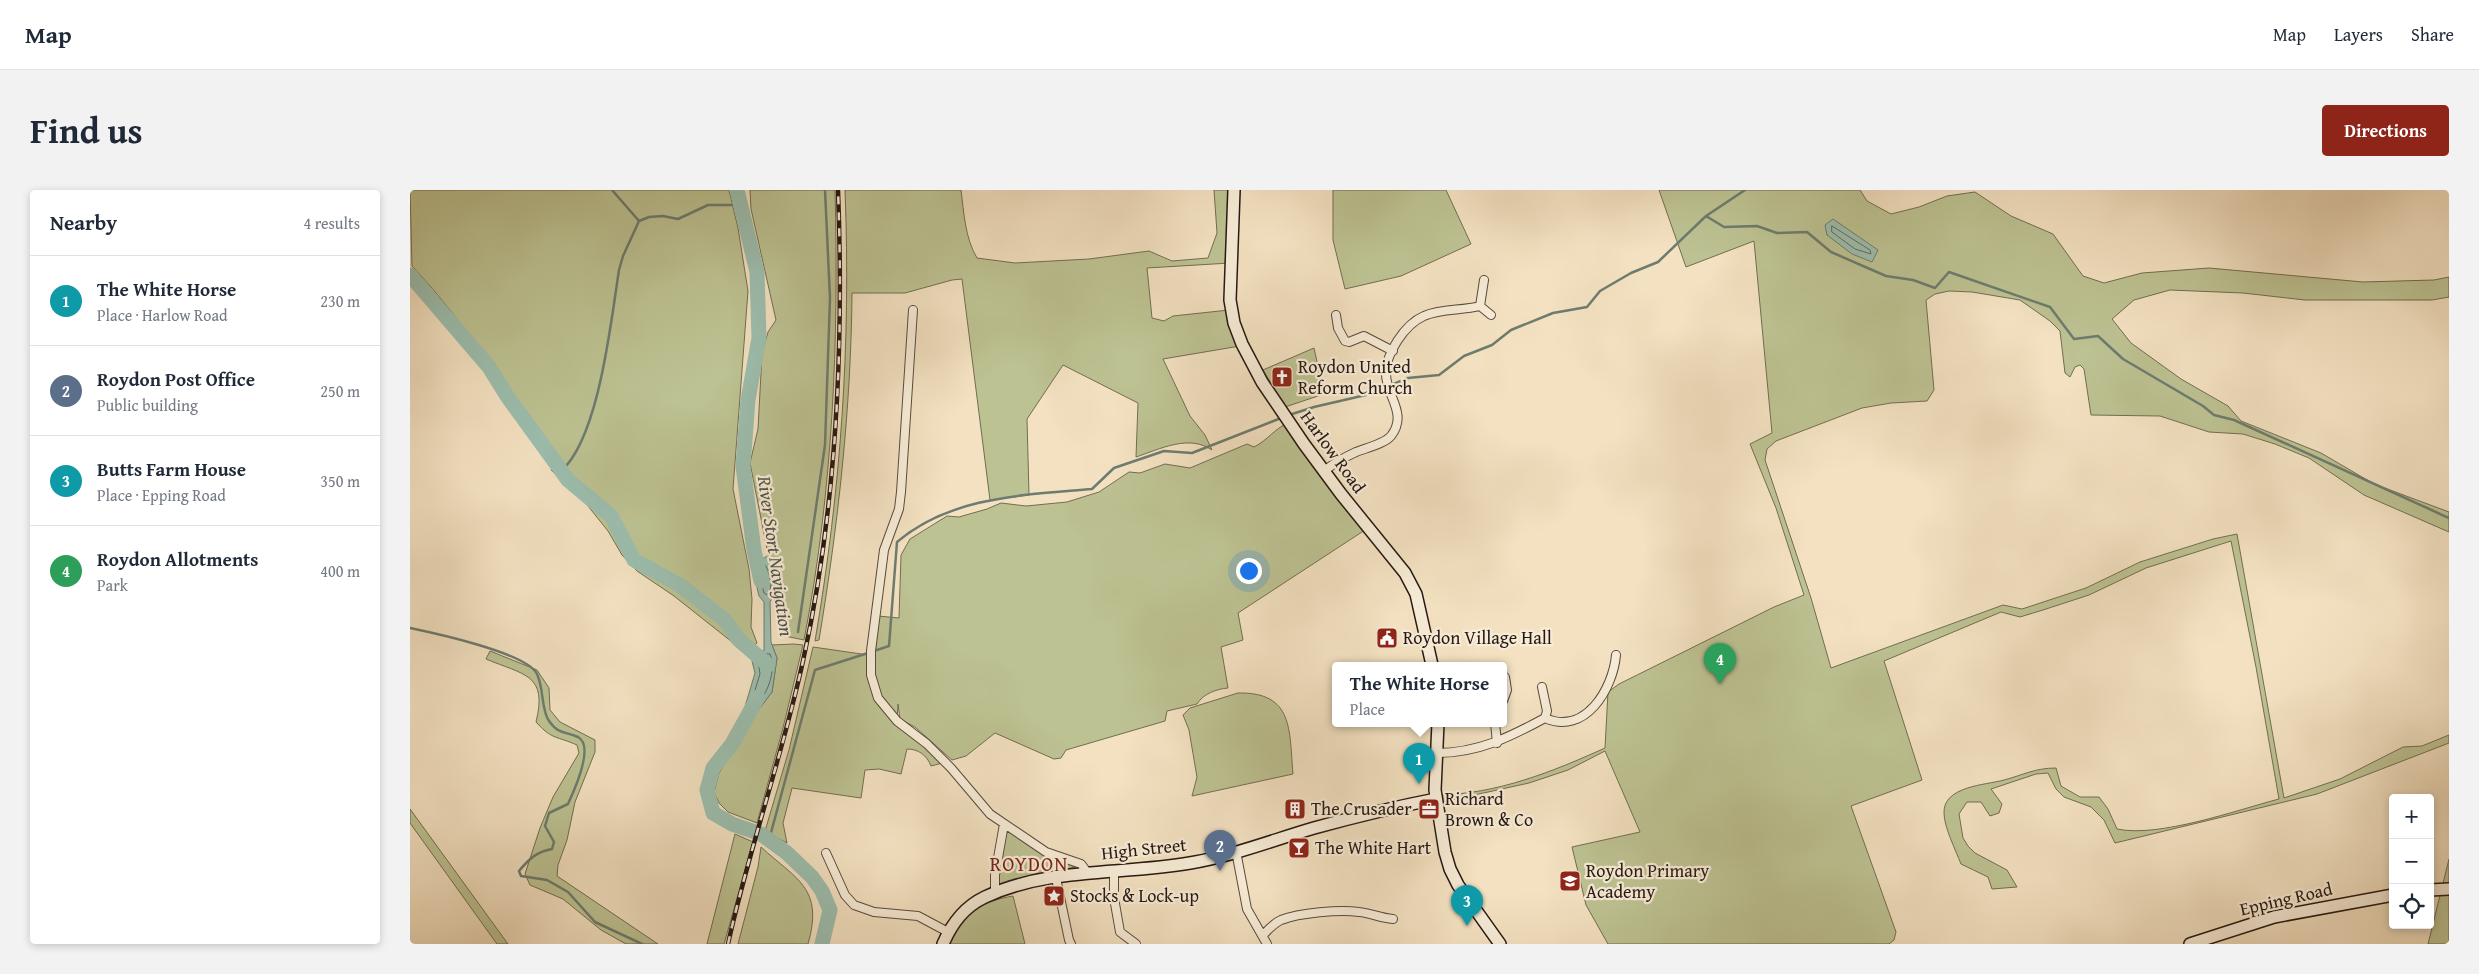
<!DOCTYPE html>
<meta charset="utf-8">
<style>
body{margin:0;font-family:"Gentium Book Plus",serif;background:#f2f2f3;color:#1f2937}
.controls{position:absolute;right:15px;bottom:15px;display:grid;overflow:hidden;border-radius:5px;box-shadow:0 2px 8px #0003}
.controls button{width:45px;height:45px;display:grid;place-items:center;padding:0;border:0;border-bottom:1px solid #e0e1e3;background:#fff;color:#1f2937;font:25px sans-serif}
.you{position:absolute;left:838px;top:380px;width:18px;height:18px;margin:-12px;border:4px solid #fff;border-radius:50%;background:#1a73e8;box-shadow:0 0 0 8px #1a73e833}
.badge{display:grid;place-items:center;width:32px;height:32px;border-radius:50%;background:#8f2418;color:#fff;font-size:16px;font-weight:700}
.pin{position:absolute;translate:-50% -41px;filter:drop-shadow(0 1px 2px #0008)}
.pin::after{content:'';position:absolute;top:26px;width:18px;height:15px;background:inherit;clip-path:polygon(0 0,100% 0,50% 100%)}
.popup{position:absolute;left:922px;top:472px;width:175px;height:65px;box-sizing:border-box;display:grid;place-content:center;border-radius:5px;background:#fff;filter:drop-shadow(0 1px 4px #0005);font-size:16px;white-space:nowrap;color:#747a83}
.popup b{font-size:19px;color:#1f2937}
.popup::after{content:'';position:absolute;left:50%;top:100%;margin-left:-10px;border:10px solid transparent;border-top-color:#fff}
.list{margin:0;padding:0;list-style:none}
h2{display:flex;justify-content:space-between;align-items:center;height:65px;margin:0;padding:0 20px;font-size:21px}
h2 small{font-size:16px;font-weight:400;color:#747a83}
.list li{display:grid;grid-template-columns:32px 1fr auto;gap:15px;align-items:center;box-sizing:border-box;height:90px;padding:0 20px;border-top:1px solid #e0e1e3}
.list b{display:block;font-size:19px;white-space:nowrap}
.list p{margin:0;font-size:16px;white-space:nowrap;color:#747a83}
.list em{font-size:16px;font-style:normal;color:#747a83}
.icon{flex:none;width:28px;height:28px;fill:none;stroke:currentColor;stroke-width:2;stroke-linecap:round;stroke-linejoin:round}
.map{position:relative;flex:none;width:2039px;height:754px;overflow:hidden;border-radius:5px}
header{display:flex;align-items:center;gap:30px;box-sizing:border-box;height:70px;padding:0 25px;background:#fff;border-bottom:1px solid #e0e1e3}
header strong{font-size:24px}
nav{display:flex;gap:28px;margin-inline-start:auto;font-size:18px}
.intro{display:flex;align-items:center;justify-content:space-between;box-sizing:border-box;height:120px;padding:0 30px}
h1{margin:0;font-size:35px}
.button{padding:12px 22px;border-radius:5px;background:#8f2418;color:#fff;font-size:18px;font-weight:700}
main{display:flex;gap:30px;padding:0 30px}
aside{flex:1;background:#fff;border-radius:5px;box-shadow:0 2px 8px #0003}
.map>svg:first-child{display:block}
</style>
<header>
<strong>Map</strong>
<nav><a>Map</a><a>Layers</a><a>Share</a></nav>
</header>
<div class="intro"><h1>Find us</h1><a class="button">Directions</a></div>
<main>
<aside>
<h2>Nearby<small>4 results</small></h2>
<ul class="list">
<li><span class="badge" style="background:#0f9aa8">1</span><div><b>The White Horse</b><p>Place · Harlow Road</p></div><em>230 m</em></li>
<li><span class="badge" style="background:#5c6f8a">2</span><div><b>Roydon Post Office</b><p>Public building</p></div><em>250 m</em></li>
<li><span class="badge" style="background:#0f9aa8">3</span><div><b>Butts Farm House</b><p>Place · Epping Road</p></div><em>350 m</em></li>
<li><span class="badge" style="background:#2e9e5b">4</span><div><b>Roydon Allotments</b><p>Park</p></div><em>400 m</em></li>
</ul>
</aside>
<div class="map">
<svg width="2039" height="754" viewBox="0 0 2039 754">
<rect width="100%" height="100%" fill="#f3e1c1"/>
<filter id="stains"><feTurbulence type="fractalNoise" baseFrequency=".004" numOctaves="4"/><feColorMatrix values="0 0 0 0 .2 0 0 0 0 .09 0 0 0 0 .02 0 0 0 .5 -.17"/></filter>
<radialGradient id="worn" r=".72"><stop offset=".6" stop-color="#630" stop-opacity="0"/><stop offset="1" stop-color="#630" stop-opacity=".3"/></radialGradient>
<path fill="#bdc292" stroke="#726d52" d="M0,0H319L328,38L338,101L323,299L339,379L342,409L341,437L347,453L336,463L264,406L227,381L212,365L198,341L174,311L141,280L148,270C99,205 58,135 2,76Z
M340,0H425C429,151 423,301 394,450L375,446L370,407L365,403V386L359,369L340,273L348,239L352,164L358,142L366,130L341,19Z
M435,0H551C554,23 555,48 567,68L605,73L679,69L739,61L762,71L798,68L807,43L804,0H824L820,73L737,78L742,128L754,131L763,126L819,120L830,156L753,169L780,226L795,245L802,260C779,244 750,259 726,267L728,213L653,175L617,229L619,305L580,310L552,89L542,90L495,103H442C441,220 428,335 409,450L405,451C431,298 441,155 435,0Z
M923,0H1036L1061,54L991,86L935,99L923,50Z
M1249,0H1450L1457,11L1481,24L1509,17L1537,6L1565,2L1601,26L1643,44L1673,86L1694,93L1732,83L1799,78L1953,92L2024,90L2039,87V107L2022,110H1895L1833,103L1760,100L1724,110L1702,129L1721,153L1771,189L1818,216L1831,231L1911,263L1964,294L2039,322V342L1954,305L1899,268L1865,254L1833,244L1799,242L1750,226L1681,225L1674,179L1670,175L1665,177L1660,187L1655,183L1650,141L1640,131L1610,110L1562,102L1539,101L1525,104L1516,110L1524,200L1517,211L1481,213L1452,218L1366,251L1357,259L1355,270L1401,408L1421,478L1593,415L1612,419L1676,398L1730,372L1803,349L1827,344L1874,608L1930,589L1993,557L2012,556L2039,545V553L1907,604L1705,653L1694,630L1681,617L1654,607L1646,599L1638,583L1626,584L1581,599L1592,614L1589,623L1580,626L1571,612H1557L1549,624L1553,648L1558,656L1565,663L1597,680L1607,697L1582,699L1578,687L1551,674C1546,661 1534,637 1534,623C1533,596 1576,595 1594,590C1613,585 1625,578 1646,578L1651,596L1670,607H1689L1698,619L1707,639C1749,648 1827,620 1869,609L1846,477L1821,351L1736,378L1679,405L1633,420L1610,427L1591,422L1474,471L1512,590L1441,616L1486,742L1484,750L1479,754H1198L1176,715L1162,657L1230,642L1195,561L1158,580L1119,593L1028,613V605C1087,604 1142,582 1195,558L1198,502L1209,494L1364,417L1394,405L1366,318L1340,254L1362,243L1344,51L1276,77Z
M904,158L914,204L875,217L853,180Z
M878,233L955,340L828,423L833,450L811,457L818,498C806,499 793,504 787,514L757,521L755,531L656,560L651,568L644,569L585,543L556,566L542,570L505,537L490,529L488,514L487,531L536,572L521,576C517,565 508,559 497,559L491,584L469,579L455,580L451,608L382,598L373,633L377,653L355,641L379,560L403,457L465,466L468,426L489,428L491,365L500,349L537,326L549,327L577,319L591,313L616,316L657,312L689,302L719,282L730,283L755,274L780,278L837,254L844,257C858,250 864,239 878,233Z
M384,454L393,455L373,538L347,633L318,622L309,613L304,602L309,583L343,527L362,502L367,468L362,455Z
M80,461L127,480L139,498L140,520L150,532L185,550V562L165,612L157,650L148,675L147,686L248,754H216L191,740L153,709L120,695L115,684L130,638L143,607L169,563L167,555C147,546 142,550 126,532C138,484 114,485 76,469Z
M828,503C884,502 879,540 883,584L782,606L787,587L779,540L773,525L780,518Z
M0,619L98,754H87L0,633Z
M599,640L627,661L665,677L588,695L596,641Z
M325,644L343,652L314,754H297Z
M351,657C387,690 414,698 398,754H328L348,677Z
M2039,669V754H2018Z
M603,706L615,754H540C550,724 573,711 603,706Z"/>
<path fill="#9cbeae" stroke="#6d7c70" d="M1423,29L1468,60L1462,72L1442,64L1417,45L1415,35Z
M357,366L365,386V403L360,412L361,452L367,468L362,502L343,527L334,520L345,483L341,467L354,460V412L349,406L342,376Z"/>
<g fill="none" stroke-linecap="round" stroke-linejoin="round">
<path stroke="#616b60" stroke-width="1" d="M1422,36L1460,60L1461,64L1445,59L1422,42Z
M353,375L356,376C360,385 364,397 357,405L354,403L348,379Z
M357,464H360C367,479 357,509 343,516L341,513L350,484L348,470Z"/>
<path stroke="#6d7c70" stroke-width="2.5" d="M202,0L229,31
M328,15H329
M1296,26L1314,37L1347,36L1367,43L1397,42L1421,62L1476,86L1503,90L1525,98L1539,82L1640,117L1664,149L1688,146L1713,169L1793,216L1804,225L1824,230L2039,328
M879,225L904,217L960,204L998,188L1029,185L1054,166L1082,155L1101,140L1143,123L1177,117L1190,101L1221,83L1248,72L1296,26L1335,0
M151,281C189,248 201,131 209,80L213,66L229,31L239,27L253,26L268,29L298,15H322
M0,438C24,443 117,463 127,484C134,498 131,520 139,531C149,545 155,541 168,547C185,556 164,601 158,614L139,623L135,636L144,652L142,659C126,662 119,669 109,681L111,686L137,690L158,702L185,732L232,754
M388,442L415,255L420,108L415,0
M464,461L479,456L487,352C541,306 615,305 682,299L704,278L754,261L782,263L871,228
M359,650L405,480L458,463"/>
<path stroke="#9cbeae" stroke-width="15" d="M327,0L347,82L349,148L338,210L333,276L344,360L351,391
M0,85L79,177L97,206L158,290L201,326L224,370L271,396L315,430L328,449L358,475
M348,507L322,554L303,578L297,600L303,623L322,634L351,644L377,663L402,687L412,701L420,720L412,754"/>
<g stroke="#594a3e" stroke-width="10">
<path id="street" d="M1070,116L1074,90
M1070,116L1081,125
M503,120L491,302L489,319L474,360L461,461V485L468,508L487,531L517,554L541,578L580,624L636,662L671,674L677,682
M926,125L928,138L935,151L939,152L954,146L983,161
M914,281C923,274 935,267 946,262C956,258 974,254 981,246C998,224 977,207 976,185C975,164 995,134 1014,126C1031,118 1051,121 1070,116
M1132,497L1137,521L1135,528
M1093,511L1097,500L1095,487
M1085,533L1087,553
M1027,563C1068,563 1100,547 1135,528C1175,546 1203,499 1206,465
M826,661L837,719L857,754
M416,663L435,705L444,715L464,722L508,726L538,742
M704,680V708L710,742L726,754
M646,688L659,750L661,754
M585,703V685L594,634
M853,745C859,739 864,733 871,730C889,723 930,719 949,722C961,723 970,728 983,729"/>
</g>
<g stroke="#261812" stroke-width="14">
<path id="secondary" d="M824,0L820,110L824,133L832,154L852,192L894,254L931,304L995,383L1006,404L1022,475
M1028,533L1025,600L1035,662L1040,679L1048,695L1090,754
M2020,700L2039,699
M533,754C542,733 554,717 575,707C639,677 712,685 780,673C822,666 863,650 904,638C944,627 985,617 1026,609
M1780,754L1864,727L1983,705"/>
</g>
<use href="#street" stroke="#f7ecd7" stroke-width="8"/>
<use href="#secondary" stroke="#f7ecd7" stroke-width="11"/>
<g stroke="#261812" stroke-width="4.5">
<path id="rail" d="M318,754C339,659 372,567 393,471C427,317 434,157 428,0"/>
</g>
<use href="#rail" stroke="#f7ecd7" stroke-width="2.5" stroke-dasharray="8" stroke-linecap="butt"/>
</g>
<defs>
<g id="church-square" transform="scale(1.125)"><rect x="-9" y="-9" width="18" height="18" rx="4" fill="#8f2418" stroke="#f7ecd7"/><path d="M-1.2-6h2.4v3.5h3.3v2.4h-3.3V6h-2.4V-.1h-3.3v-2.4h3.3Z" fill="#fff"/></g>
<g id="civic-square" transform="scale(1.125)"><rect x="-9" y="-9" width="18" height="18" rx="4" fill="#8f2418" stroke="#f7ecd7"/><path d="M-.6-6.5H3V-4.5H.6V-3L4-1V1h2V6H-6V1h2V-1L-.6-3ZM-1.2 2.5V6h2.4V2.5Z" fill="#fff"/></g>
<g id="building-square" transform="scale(1.125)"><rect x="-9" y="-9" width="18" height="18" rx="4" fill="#8f2418" stroke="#f7ecd7"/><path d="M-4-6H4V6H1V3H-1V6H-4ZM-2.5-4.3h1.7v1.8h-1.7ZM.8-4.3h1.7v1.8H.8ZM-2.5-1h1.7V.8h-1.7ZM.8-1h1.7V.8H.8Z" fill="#fff"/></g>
<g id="office-square" transform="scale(1.125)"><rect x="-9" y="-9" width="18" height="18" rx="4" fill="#8f2418" stroke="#f7ecd7"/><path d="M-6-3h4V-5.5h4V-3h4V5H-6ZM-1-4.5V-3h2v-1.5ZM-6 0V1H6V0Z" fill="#fff"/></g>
<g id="bar-square" transform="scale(1.125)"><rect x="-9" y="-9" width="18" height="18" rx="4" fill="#8f2418" stroke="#f7ecd7"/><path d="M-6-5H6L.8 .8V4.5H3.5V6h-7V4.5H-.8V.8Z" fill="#fff"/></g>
<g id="school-square" transform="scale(1.125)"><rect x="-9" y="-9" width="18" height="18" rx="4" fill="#8f2418" stroke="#f7ecd7"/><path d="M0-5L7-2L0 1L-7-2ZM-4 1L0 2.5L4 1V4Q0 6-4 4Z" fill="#fff"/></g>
<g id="sight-square" transform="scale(1.125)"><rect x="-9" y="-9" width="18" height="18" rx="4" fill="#8f2418" stroke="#f7ecd7"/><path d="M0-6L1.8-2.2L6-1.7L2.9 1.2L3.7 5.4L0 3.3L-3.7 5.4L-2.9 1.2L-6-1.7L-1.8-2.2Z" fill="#fff"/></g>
</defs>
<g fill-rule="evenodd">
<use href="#church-square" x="872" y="187"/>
<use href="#civic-square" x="977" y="448"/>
<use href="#building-square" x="885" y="619"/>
<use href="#office-square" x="1019" y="619"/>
<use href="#bar-square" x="889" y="658"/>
<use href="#school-square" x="1160" y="691"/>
<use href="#sight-square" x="644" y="706"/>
</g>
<g text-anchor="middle" stroke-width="4.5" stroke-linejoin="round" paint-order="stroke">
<g font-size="18" fill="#261812" stroke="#f7ecd7" text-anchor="start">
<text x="888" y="183">Roydon United<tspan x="888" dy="21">Reform Church</tspan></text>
<text x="993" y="454">Roydon Village Hall</text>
<text x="1035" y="615">Richard<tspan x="1035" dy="21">Brown &amp; Co</tspan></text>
<text x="901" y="625">The Crusader</text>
<text x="905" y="664">The White Hart</text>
<text x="1176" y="687">Roydon Primary<tspan x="1176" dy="21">Academy</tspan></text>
<text x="660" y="712">Stocks &amp; Lock-up</text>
</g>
<g font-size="18" fill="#261812" stroke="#f7ecd7">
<text transform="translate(923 262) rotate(54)" y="6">Harlow Road</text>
<text transform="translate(734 659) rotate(-6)" y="6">High Street</text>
<text transform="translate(1876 709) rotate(-13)" y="6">Epping Road</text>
</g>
<g font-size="19" font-style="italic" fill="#4f5249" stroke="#f7ecd7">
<text transform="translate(366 366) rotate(82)" y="7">River Stort Navigation</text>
</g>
<g font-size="20" letter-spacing="1" fill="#7a1f14" stroke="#f7ecd7">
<text x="619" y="681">ROYDON</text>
</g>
</g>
<rect width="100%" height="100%" filter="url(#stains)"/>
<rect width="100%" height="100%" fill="url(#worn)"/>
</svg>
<div class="controls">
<button>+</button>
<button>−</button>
<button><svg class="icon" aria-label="locate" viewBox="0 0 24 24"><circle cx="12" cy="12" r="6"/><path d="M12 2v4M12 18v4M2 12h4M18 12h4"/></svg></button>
</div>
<div class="you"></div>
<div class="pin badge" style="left:1009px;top:594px;background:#0f9aa8">1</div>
<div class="popup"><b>The White Horse</b>Place</div>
<div class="pin badge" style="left:810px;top:681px;background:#5c6f8a">2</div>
<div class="pin badge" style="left:1057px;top:736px;background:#0f9aa8">3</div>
<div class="pin badge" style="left:1310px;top:494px;background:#2e9e5b">4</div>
</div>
</main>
